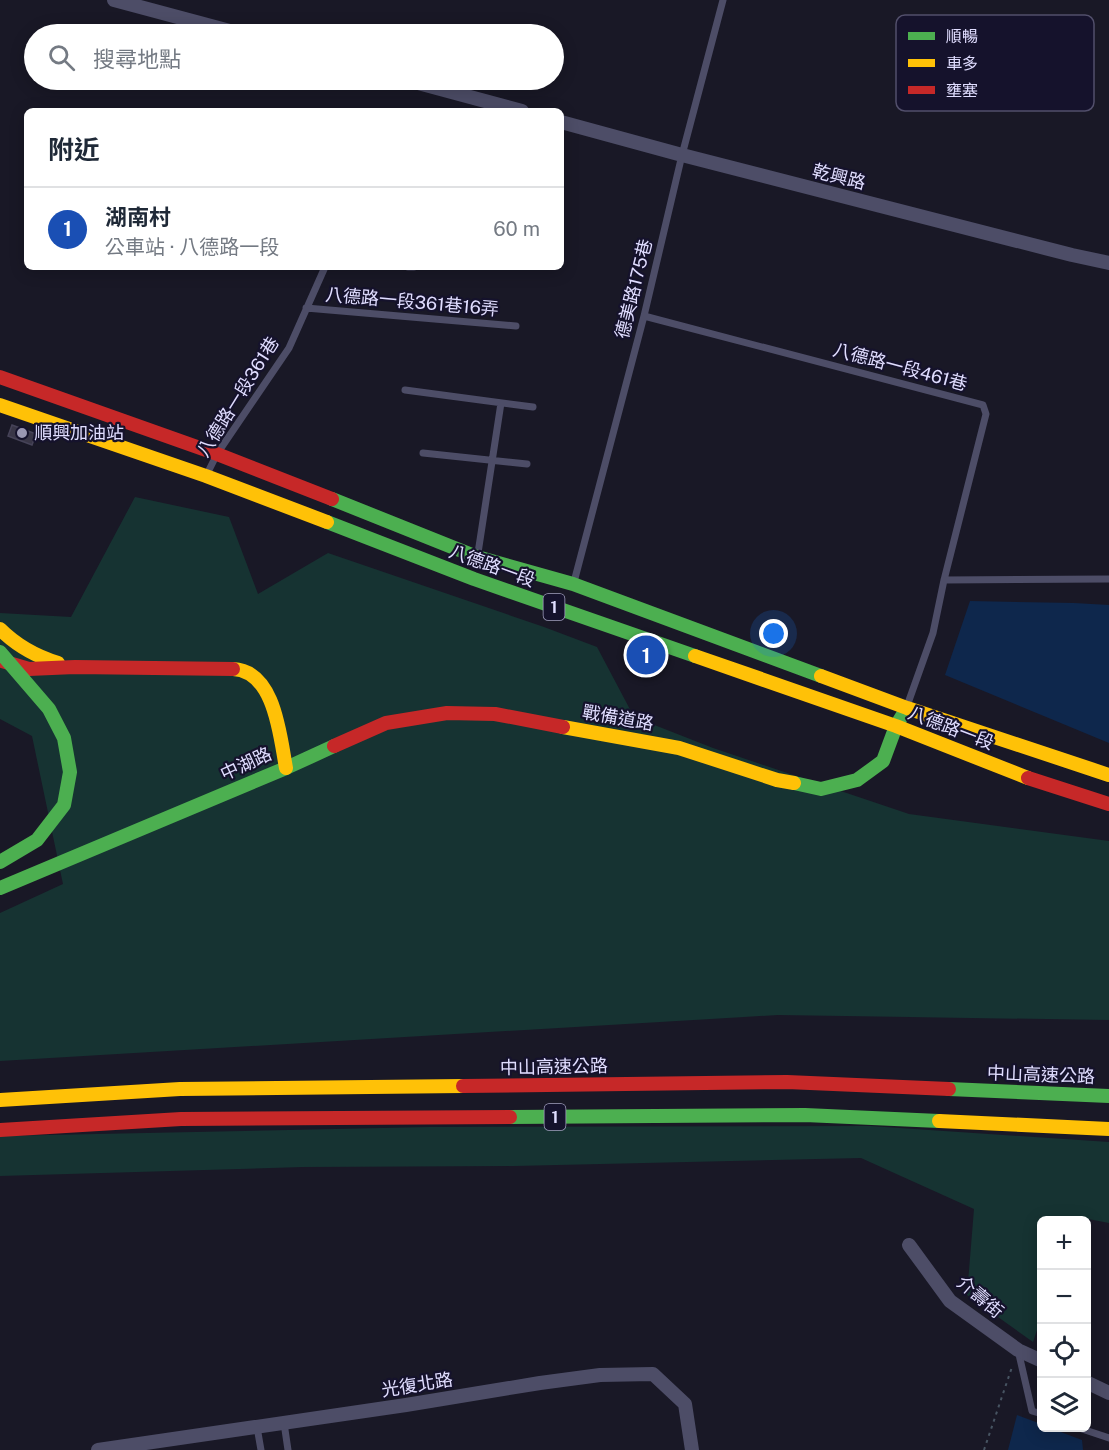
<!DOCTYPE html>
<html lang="zh-TW">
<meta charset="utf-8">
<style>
body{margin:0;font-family:"Public Sans","Noto Sans TC",sans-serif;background:#f2f2f3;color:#1f2937}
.controls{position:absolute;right:18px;bottom:18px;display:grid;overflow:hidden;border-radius:9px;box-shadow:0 3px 15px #0003}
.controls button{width:54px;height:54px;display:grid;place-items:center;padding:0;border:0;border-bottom:2px solid #e0e1e3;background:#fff;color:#1f2937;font:30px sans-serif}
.you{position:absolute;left:774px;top:634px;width:21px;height:21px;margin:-15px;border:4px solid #fff;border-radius:50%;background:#1a73e8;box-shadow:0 0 0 9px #1a73e833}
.badge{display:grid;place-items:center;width:39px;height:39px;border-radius:50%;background:#7c3aed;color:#fff;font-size:20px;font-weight:700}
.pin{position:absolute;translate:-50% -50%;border:3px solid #fff;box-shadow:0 2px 6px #0006}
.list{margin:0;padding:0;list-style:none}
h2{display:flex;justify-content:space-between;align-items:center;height:78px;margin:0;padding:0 24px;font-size:26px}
h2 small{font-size:20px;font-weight:400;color:#747a83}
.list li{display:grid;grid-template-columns:39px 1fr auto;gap:18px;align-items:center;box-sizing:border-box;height:84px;padding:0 24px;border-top:2px solid #e0e1e3}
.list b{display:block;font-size:22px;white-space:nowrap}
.list p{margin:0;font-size:20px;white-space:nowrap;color:#747a83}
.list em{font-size:20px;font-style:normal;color:#747a83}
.icon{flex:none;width:33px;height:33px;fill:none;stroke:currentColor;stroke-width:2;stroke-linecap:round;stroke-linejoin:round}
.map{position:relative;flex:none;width:1109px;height:1450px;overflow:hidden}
.search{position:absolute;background:#fff;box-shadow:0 3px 15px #0003;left:24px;top:24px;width:540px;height:66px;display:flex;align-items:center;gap:15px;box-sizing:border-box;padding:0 21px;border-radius:33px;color:#747a83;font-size:22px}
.panel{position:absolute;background:#fff;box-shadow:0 3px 15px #0003;left:24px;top:108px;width:540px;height:162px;border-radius:9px}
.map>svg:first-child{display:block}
</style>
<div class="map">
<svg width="1109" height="1450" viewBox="0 0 1109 1450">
<rect width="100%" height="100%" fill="#191826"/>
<path fill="#163332" d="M135,497L229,517L258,594L328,553L544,627L597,647L634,717L713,748L909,814L1109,841V1020L778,1015L0,1061V913L63,884L32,736L0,719V613L71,617Z
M870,1126L1109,1142V1223L1078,1217L1076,1220H1042L1041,1318L1033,1342L967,1295L974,1209L861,1158L514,1166L303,1167L0,1176V1136L429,1127Z"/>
<path fill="#0e274c" d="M970,601L1074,603L1109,605V743L945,675Z
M1017,1415L1041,1424L1042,1428H1050L1082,1440L1083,1450H1008Z"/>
<path fill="#393647" stroke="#464358" stroke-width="1.5" d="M12,425L36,434L32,445L8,436Z"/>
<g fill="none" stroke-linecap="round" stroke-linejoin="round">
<path stroke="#475462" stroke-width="2" stroke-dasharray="3 4.5" stroke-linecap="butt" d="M984,1450L1012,1367"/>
<path stroke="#4d4d67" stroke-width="7" d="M408,267H414
M306,308L516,326
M644,316L983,405L986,414L944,580L933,633L907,706
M405,390L533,407
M423,453L527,464
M207,474L217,454L289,348L325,267
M478,553L501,403
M944,580L1109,579
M574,582L644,316L682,155L723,0
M1018,1350L1032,1411L1042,1414
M284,1423L288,1450
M257,1427L261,1450
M1079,1428L1109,1438"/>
<path stroke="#4d4d67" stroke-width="14" d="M114,0L241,34
M407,80L522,111
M561,122L682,155L1072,255L1109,263
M909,1245L950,1301L1018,1350L1042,1361
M1086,1382L1109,1393
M98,1450L406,1405L540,1383L600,1375L653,1374L685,1404L692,1450"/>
<path stroke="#4caf50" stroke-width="14" d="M332,499L477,557L573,584L821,676
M327,522L474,579L695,656
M794,783L821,789L857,780L883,761L896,726L904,713
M0,888L286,768L334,746
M949,1089L1109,1096
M510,1117L805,1115L939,1121"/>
<path stroke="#ffc107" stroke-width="14" d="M0,405L206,476L327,522
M0,629C17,646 35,656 58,663
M695,656L896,726L1028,778
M233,669C275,671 280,736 286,768
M821,676L907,708L1109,775
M563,727L679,748L777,780L794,783
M0,1100L180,1089L463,1086
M939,1121L1109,1129"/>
<path stroke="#c62828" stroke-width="14" d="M0,377L217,454L332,499
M2,661L29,669L75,667L233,669
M334,746L386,723L447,713L495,714L563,727
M1028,778L1109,804
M463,1086L787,1082L949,1089
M0,1130L181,1119L510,1117"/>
<path stroke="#4caf50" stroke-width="14" d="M0,652L49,709L64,738L70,772L64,805L37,840L0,862"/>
</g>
<circle fill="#9a98b3" stroke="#15122c" stroke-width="2" cx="22" cy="433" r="6"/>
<g text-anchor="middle" stroke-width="4.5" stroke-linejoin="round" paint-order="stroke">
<g fill="#15122c" stroke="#a3a0c0" stroke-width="1.5">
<rect x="543.5" y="594" width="21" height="26" rx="4.5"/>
<rect x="544.5" y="1104" width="21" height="26" rx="4.5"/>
</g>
<g font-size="16" font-weight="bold" fill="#e0ddff">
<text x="554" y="613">1</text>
<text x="555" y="1123">1</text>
</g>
<g font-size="18" fill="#e0ddff" stroke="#15122c">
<text transform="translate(839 177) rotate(14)" y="6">乾興路</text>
<text transform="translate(634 289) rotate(-76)" y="6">德美路175巷</text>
<text transform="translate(412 302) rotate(5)" y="6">八德路一段361巷16弄</text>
<text transform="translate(900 367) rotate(15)" y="6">八德路一段461巷</text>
<text transform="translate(238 397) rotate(-58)" y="6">八德路一段361巷</text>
<text transform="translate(492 566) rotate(20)" y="6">八德路一段</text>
<text transform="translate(618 718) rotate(10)" y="6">戰備道路</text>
<text transform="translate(951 728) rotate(21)" y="6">八德路一段</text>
<text transform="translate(246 764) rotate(-25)" y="6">中湖路</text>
<text transform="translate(554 1067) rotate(-1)" y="6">中山高速公路</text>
<text transform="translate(1041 1075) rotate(2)" y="6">中山高速公路</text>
<text transform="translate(980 1297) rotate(40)" y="6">介壽街</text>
<text transform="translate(417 1385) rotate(-9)" y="6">光復北路</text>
</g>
<g font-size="18" fill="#e0ddff" stroke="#15122c" text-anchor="start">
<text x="34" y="439">順興加油站</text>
</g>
</g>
<rect x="896" y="15" width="198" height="96" rx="9" fill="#15122c" stroke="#524f6b" stroke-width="1.5"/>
<rect x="908" y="32" width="27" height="8" fill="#4caf50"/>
<rect x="908" y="59" width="27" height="8" fill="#ffc107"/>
<rect x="908" y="86" width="27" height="8" fill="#c62828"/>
<g font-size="16" fill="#e0ddff">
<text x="946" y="42">順暢</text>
<text x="946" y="69">車多</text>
<text x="946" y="96">壅塞</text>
</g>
</svg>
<div class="controls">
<button>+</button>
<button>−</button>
<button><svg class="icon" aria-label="locate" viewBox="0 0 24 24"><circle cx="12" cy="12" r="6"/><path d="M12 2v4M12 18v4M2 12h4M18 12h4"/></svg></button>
<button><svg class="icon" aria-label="layers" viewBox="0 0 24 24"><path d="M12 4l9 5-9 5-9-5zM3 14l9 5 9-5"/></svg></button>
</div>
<div class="you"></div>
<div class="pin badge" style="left:646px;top:655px;background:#1a4fb4">1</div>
<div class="search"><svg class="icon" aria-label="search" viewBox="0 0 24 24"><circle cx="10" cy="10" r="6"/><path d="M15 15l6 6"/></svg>搜尋地點</div>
<section class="panel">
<h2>附近<small></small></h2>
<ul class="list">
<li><span class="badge" style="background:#1a4fb4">1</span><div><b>湖南村</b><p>公車站 · 八德路一段</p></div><em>60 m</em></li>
</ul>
</section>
</div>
